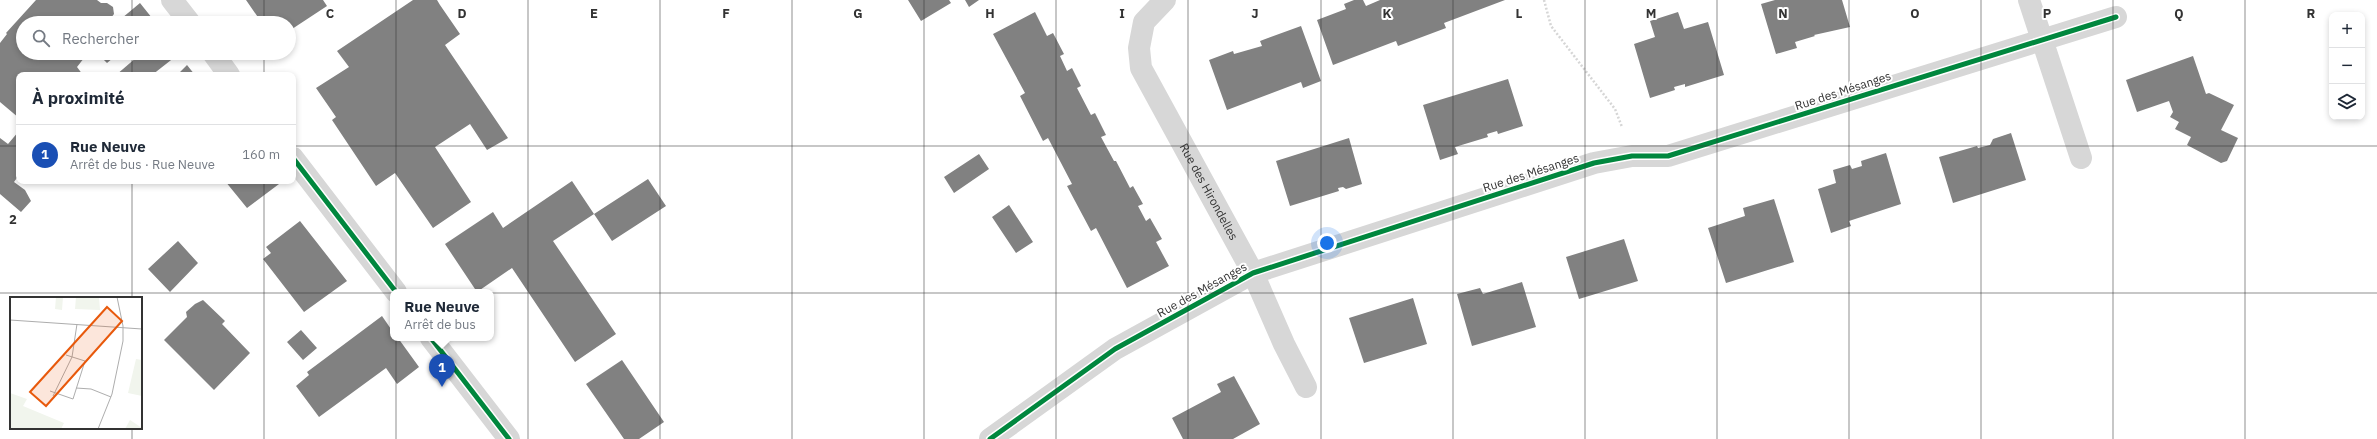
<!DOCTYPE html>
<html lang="fr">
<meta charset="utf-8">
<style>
body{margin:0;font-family:"IBM Plex Sans",sans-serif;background:#f6f6f7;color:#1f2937}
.controls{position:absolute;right:12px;top:12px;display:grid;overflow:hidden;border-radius:8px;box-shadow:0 2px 6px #0003}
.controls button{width:36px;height:36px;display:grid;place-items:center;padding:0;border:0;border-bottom:1px solid #e0e1e3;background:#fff;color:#1f2937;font:20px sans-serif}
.you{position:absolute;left:1327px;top:243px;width:14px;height:14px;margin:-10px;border:3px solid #fff;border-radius:50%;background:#1a73e8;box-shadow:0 0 0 6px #1a73e833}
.badge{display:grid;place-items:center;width:26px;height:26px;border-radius:50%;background:#7a7a7a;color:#fff;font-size:13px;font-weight:700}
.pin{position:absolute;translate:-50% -33px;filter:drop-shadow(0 1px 2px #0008)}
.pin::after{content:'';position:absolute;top:21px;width:14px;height:12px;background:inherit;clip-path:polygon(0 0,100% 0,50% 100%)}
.popup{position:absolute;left:390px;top:289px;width:104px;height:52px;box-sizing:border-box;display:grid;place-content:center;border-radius:8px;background:#fff;filter:drop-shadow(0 1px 3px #0005);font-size:13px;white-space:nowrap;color:#747a83}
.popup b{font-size:15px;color:#1f2937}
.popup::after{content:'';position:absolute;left:50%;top:100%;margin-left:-8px;border:8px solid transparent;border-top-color:#fff}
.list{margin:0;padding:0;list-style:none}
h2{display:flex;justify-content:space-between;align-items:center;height:52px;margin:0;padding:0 16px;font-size:17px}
h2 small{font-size:13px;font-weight:400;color:#747a83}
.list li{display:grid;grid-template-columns:26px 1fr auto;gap:12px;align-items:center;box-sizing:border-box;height:60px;padding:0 16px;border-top:1px solid #e0e1e3}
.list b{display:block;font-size:15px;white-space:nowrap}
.list p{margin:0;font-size:13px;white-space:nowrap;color:#747a83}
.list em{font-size:13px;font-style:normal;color:#747a83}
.icon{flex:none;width:22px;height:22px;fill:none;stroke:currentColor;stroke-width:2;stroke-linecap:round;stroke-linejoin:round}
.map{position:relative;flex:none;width:2377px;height:439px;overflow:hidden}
.search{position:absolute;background:#fff;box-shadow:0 2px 6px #0003;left:16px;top:16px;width:280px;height:44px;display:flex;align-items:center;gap:10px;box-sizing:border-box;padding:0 14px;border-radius:22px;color:#747a83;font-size:15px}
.panel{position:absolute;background:#fff;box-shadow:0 2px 6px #0003;left:16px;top:72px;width:280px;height:112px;border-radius:8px}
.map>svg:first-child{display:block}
</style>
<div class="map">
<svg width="2377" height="439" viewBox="0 0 2377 439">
<rect width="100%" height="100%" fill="#fff"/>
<path fill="#818181" d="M36,0H97L101,3H107L113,7L114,14L111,18L116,23H23V53H88L77,67L83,75H19V118L0,102V43L7,34L6,33Z
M246,0H323L327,6L289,31V23H262Z
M413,0H437L440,5L460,34L445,45L508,138L487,150L470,124L435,147L471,202L433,228L395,173L376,186L332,120L336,117L316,88L349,67L337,51Z
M908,0H949L951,3L921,21Z
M965,0H979L969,7Z
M1354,0H1363L1366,6L1380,0H1505L1444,23L1446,28L1398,46L1396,41L1333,65L1317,20L1346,9L1344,4Z
M1775,0H1842L1850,27L1814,35L1815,36L1795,42L1797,48L1776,54L1761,4Z
M140,3L156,23H116Z
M1035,12L1047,36L1053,33L1064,54L1060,56L1067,71L1072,68L1081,86L1077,88L1091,115L1095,113L1106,135L1101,137L1114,161H1116L1130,188L1133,186L1143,204L1138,206L1146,221L1150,218L1162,239L1156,242L1169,266L1127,288L1096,228L1091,231L1067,186L1072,184L1048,138L1043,141L1020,96L1025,93L993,34Z
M1678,12L1684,29L1708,22L1724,75L1685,87V84L1674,87L1675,90L1650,98L1634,44L1655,37L1650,21Z
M1301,26L1321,81L1303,88L1301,82L1227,110L1209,60L1233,51L1234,54L1262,46L1260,41Z
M97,53H122L120,55L119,53L107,63Z
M134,53H180L152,75H116L137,57Z
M2193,56L2206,94L2209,93L2234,105L2221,130L2238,138L2227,161L2221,163L2187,145L2191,137L2175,129L2179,122L2170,117L2173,112L2169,101L2137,112L2126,80Z
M187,65L195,75H177Z
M1508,79L1523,126L1498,134L1497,131L1487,134L1488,137L1455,147L1458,154L1440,160L1423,105Z
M19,131V175L14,182L25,190L31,201L21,212L0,194V138L8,144Z
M2011,133L2026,180L1953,203L1939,157L1977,146L1978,148L1990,145L1993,139Z
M1349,138L1362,184L1346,189L1343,187L1338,188L1339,191L1290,206L1276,161Z
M1886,153L1901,204L1849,221L1851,226L1831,233L1818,189L1836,183L1833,170L1850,165L1852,169L1862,166L1861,161Z
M979,154L989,169L954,193L944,177Z
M648,179L666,206L612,241L594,214Z
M225,181H277L279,184L247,208Z
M572,181L594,214L553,241L616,334L575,362L512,268L477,292L445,244L493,212L503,228Z
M1774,199L1794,262L1726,283L1708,228L1745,216L1743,208Z
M1009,205L1033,242L1016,253L992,217Z
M300,221L347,281L304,312L263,259L271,253L266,247Z
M1624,239L1638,281L1579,299L1566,257Z
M178,241L198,263L170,292L148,269Z
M1522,282L1536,327L1472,346L1457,294L1480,288L1483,294Z
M1413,298L1427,344L1364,363L1349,318Z
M203,300L225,321L222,324L250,353L214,390L164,340L187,317L186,312L195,304Z
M382,316L393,332V338H398L419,367L397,384L386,368L319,417L296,386L309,375L307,372Z
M301,330L317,348L303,360L287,342Z
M622,360L664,422L639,439H624L586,384Z
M1234,376L1260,424L1233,439H1183L1172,418L1221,392L1217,384Z"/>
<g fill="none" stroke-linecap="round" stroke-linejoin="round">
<path stroke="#d6d6d6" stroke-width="2.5" stroke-dasharray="2 2" stroke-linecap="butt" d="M1544,0L1551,26L1615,109L1622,127"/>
<g stroke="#d7d7d7" stroke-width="22">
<path id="s1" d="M1165,0L1144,22L1139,48L1141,68L1253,273L1284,344L1306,387"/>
<path d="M2029,0L2081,158"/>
<path d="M990,439L1115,349L1253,273L1594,163L1632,156H1668L2116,17"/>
</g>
<path stroke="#d7d7d7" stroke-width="22" d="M172,0L190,23
M213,53L229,75
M293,158L396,292
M431,338L509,439"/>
<g stroke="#fff" stroke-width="8">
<path id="cycleway" d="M293,158L396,292
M431,338L509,439
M990,439L1115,349L1253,273L1594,163L1632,156H1668L2116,17"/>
</g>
<use href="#cycleway" stroke="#00873e" stroke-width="5"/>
</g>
<path fill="none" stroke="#333" stroke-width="1" stroke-opacity="0.55" d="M132,0V23M264,0V23M396,0V439M528,0V439M660,0V439M792,0V439M924,0V439M1056,0V439M1188,0V439M1321,0V439M1453,0V439M1585,0V439M1717,0V439M1849,0V439M1981,0V439M2113,0V439M2245,0V439M132,53V75M264,53V75M0,146H19M293,146H2377M132,181V298M264,181V439M0,293H2377M132,428V439"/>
<g text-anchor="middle" stroke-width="4" stroke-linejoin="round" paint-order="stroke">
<g font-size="12" fill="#333" stroke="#fff">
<text transform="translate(1843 91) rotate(-18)" y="4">Rue des Mésanges</text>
<text transform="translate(1531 173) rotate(-18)" y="4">Rue des Mésanges</text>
<text dy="4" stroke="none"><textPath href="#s1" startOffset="218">Rue des Hirondelles</textPath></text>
<text transform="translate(1202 290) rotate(-29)" y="4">Rue des Mésanges</text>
</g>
</g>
<g transform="translate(10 297)">
<rect width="132" height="132" fill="#fff"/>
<path d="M46,0H53L52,13L45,12ZM66,0H89L90,13L65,12ZM126,62L132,63V99L118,96ZM0,96L17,102L13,109L54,126L51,132H0ZM120,123L132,131V132H115Z" fill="#f1f5ed"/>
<path fill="none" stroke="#adadad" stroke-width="1" d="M0,23L132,32M66,91L81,92L101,100M40,94L63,102L75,64L56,58M43,99L62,60L67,27M88,132L102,97L113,44V29L107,0"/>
<path fill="#e8590c" fill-opacity="0.15" stroke="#e8590c" stroke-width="2" d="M97,10L112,24L36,109L20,95Z"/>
<rect width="132" height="132" fill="none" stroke="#333" stroke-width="2"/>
</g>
<g font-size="13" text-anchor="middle" font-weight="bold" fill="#333" stroke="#fff" stroke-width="4" stroke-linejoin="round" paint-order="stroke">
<text x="330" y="18">C</text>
<text x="462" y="18">D</text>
<text x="594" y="18">E</text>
<text x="726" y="18">F</text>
<text x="858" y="18">G</text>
<text x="990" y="18">H</text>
<text x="1122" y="18">I</text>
<text x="1255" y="18">J</text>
<text x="1387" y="18">K</text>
<text x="1519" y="18">L</text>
<text x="1651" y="18">M</text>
<text x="1783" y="18">N</text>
<text x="1915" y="18">O</text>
<text x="2047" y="18">P</text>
<text x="2179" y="18">Q</text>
<text x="2311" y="18">R</text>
<text x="13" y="224">2</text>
</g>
</svg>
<div class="controls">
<button>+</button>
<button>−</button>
<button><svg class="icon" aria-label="layers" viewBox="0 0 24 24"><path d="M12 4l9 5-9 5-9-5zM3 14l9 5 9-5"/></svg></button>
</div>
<div class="you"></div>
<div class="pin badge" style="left:442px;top:387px;background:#1a4fb4">1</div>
<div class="popup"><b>Rue Neuve</b>Arrêt de bus</div>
<div class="search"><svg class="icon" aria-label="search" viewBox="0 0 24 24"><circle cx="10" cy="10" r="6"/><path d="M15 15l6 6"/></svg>Rechercher</div>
<section class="panel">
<h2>À proximité<small></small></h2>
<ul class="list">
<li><span class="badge" style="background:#1a4fb4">1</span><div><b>Rue Neuve</b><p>Arrêt de bus · Rue Neuve</p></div><em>160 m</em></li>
</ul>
</section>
</div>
